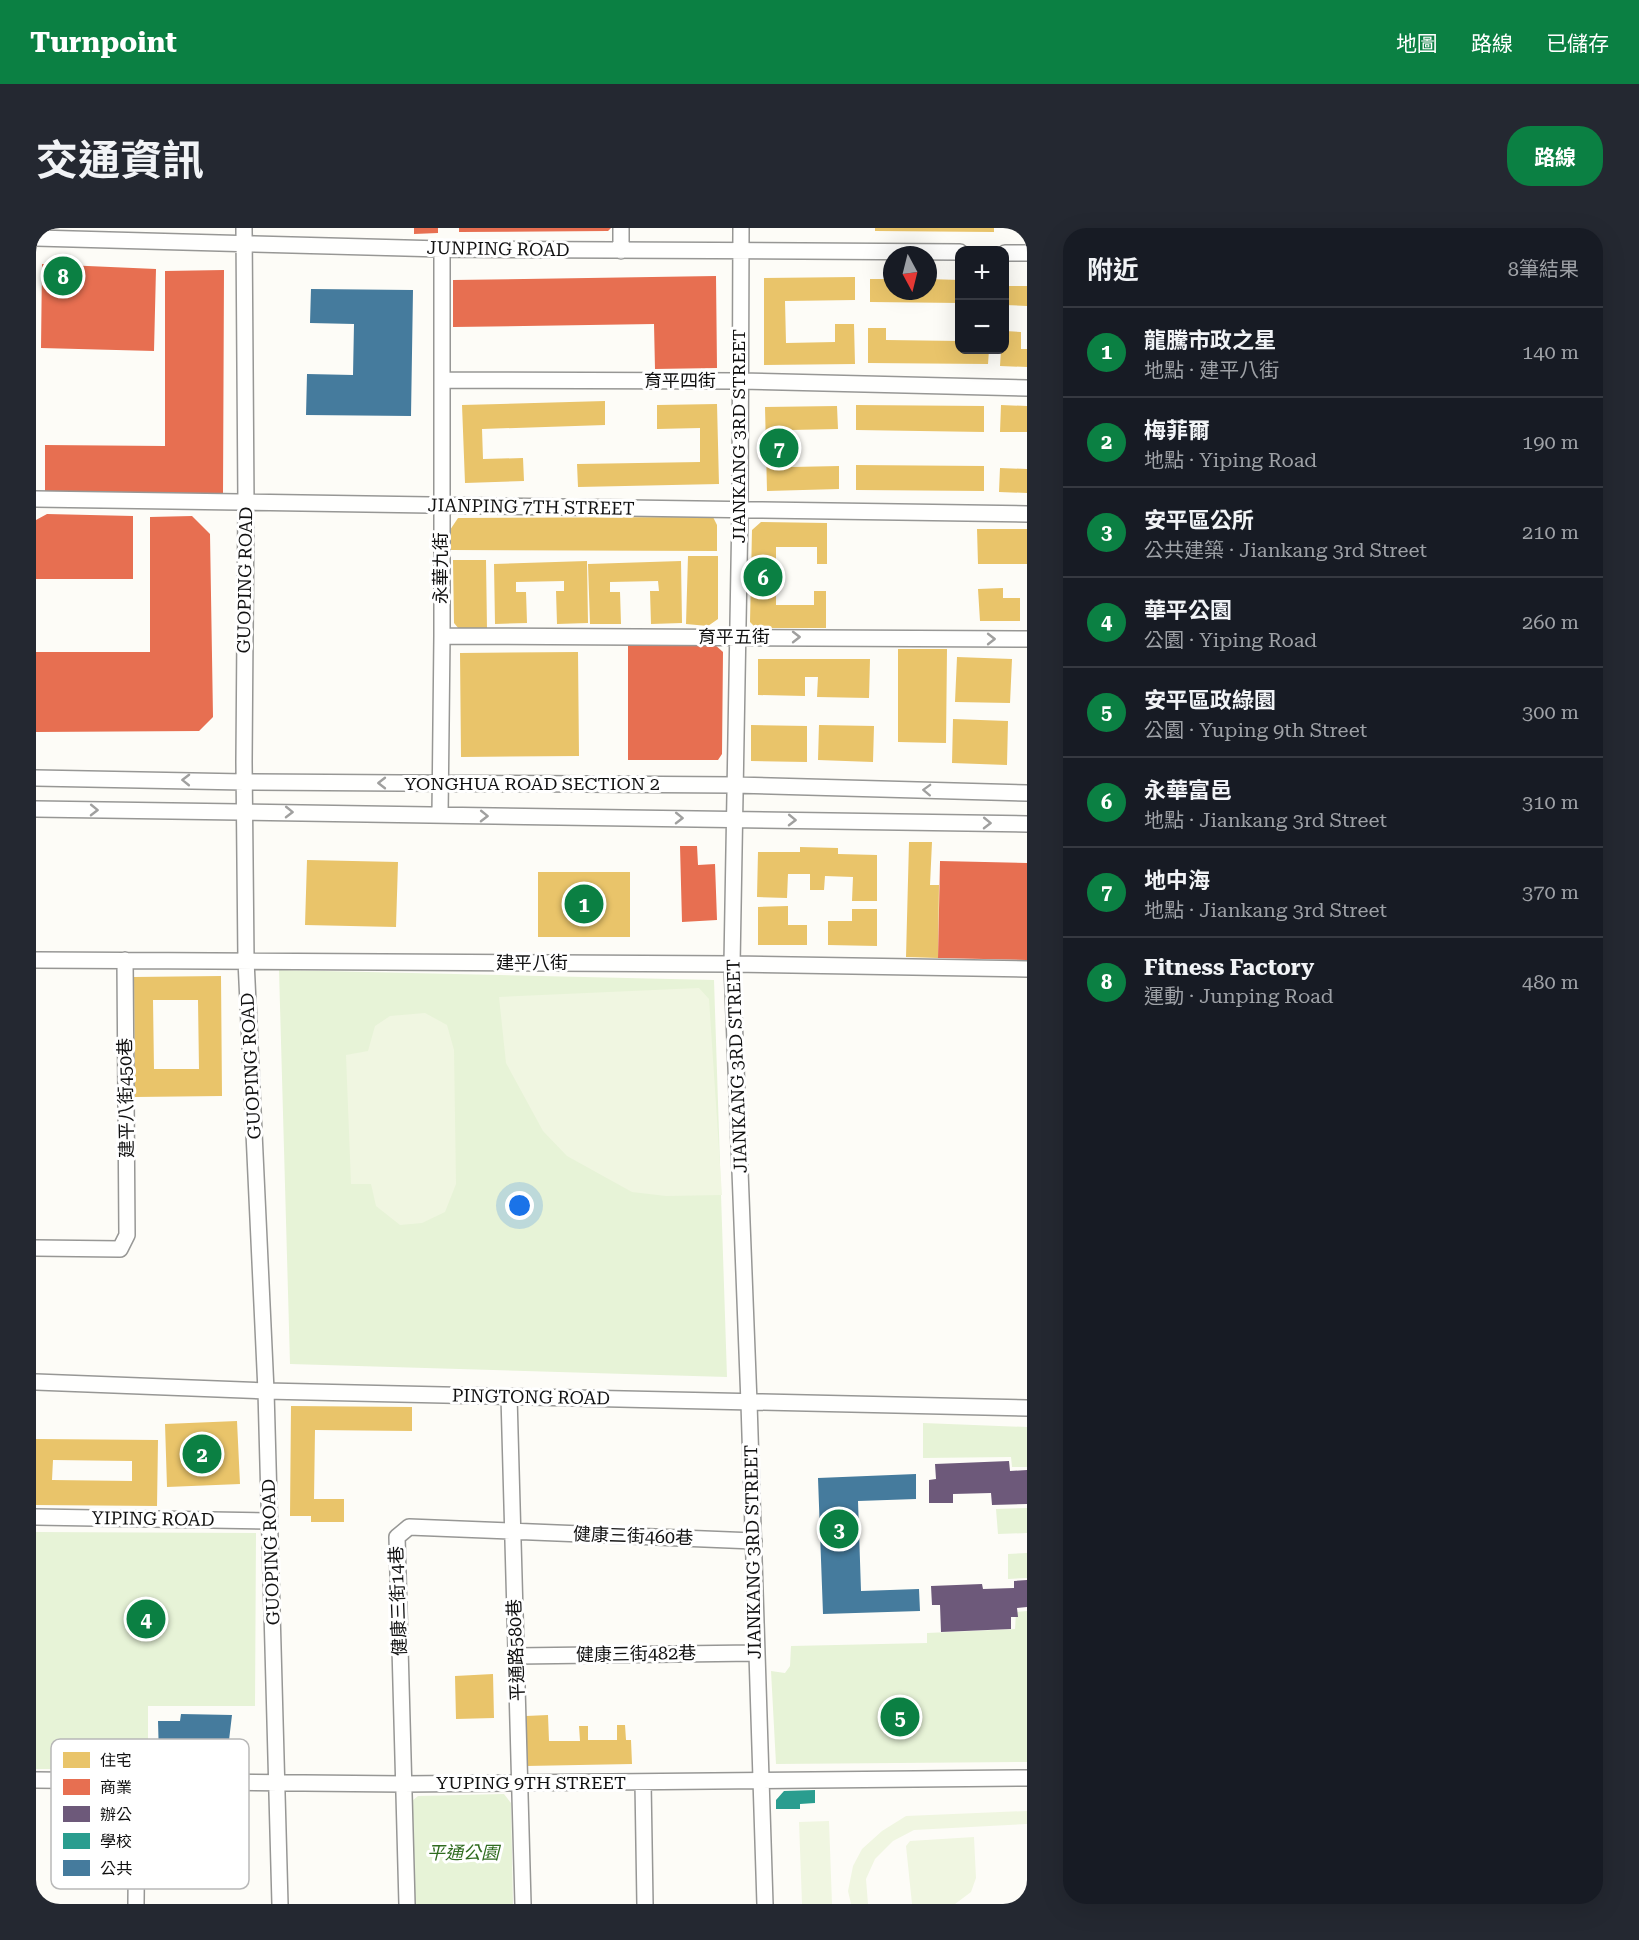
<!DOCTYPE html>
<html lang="zh-TW">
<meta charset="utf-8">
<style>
body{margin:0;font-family:"Roboto Serif","Noto Sans TC",serif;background:#242831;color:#f1f3f6}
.controls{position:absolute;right:18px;top:18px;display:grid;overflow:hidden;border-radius:12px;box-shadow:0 6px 24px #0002}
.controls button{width:54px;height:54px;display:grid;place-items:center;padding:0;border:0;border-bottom:2px solid #363941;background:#171b24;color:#f1f3f6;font:30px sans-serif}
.compass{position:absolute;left:847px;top:18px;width:54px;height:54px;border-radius:50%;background:#171b24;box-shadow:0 6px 24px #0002;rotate:173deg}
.you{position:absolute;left:484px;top:978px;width:21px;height:21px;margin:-15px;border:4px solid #fff;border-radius:50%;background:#1a73e8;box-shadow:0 0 0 9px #1a73e833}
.badge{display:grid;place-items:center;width:39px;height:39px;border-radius:50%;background:#0b8043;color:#fff;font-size:20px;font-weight:700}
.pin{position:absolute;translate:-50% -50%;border:3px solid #fff;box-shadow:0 2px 6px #0006}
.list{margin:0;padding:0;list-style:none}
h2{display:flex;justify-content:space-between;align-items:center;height:78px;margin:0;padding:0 24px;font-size:26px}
h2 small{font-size:20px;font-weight:400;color:#9ea1a6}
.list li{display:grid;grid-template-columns:39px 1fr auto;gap:18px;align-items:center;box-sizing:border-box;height:90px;padding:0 24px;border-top:2px solid #363941}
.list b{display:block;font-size:22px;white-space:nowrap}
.list p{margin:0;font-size:20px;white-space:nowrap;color:#9ea1a6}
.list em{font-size:20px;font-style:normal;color:#9ea1a6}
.map{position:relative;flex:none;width:991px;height:1676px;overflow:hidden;border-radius:24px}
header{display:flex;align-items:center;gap:36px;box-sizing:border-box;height:84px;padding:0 30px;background:#0b8043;color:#fff}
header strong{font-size:28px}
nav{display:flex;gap:33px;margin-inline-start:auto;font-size:21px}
.intro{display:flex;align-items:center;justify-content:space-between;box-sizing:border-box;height:144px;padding:0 36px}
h1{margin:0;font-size:42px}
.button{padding:15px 27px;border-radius:24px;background:#0b8043;color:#fff;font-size:21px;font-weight:700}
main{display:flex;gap:36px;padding:0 36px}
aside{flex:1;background:#171b24;border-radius:24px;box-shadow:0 6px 24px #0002}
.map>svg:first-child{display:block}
</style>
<header>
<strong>Turnpoint</strong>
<nav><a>地圖</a><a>路線</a><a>已儲存</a></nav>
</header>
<div class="intro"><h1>交通資訊</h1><a class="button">路線</a></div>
<main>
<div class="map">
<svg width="991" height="1676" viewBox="0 0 991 1676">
<rect width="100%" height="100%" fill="#fdfcf7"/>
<path fill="#e7f3d7" d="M243,742L678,752L691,1149L254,1136Z
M887,1195L991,1199V1239H976L975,1229L887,1230Z
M991,1280V1305L962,1306L960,1281Z
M0,1304L220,1305L219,1478H112V1541H0Z
M991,1325V1350L972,1351V1326Z
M991,1383V1534L740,1536L735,1443L749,1445L754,1438L755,1418L891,1415V1405L979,1401L980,1384Z
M468,1566L475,1575L477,1676H379L376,1573L382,1568Z"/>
<path fill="#f0f6e1" d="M663,760L673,771L686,967L630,968L596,964L531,928L507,903L470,835L463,769Z
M389,785L411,797L418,822L420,956L409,984L386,995L364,997L340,978L335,956H315L310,827L332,823L339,798L354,788Z
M991,1583V1596L878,1602L857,1613L839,1631L830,1651L832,1676H815L812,1663L817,1638L826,1621L846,1603L870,1588Z
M793,1593L796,1676H766L763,1594Z
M938,1609L940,1650L935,1664L919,1676H876L870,1618L874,1613Z"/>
<path fill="#e9c46a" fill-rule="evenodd" d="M839,0H958V4L839,3Z
M819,49V72L749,73L750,115L799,114V96H818L819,136L728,137V50Z
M834,51H856V63H892V51L924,52V75L834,74Z
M969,58H991V78L969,77Z
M832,100H850V112L924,113V122H953L952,136L832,135Z
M969,103L985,104V121H991V139L964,138L965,122H969Z
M569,173V197L446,201L447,231L487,230L488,253L429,255L426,177Z
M681,176L683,256L542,259L541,236L664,234V200L621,201V177Z
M820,177L948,178V204L820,202Z
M965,177L991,178V204H964Z
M801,178L802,201L755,202L756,239L803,238V261L731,263L729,179Z
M820,237L948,238V263L820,262Z
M964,240L991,241V265L963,264Z
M677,289L681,297V323L414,322V302L422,290Z
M725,294L791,295V336H781V319H740V377H778V363H790V400H720L714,394L716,302Z
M941,301H991V336H942Z
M652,328H682V391L672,398L650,396Z
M417,332H450L451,402L423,401L418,395Z
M551,333L552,395L521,396L520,363H528V353L480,354V364H490L491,395L459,396L458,336Z
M645,333L646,395L615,396L614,363H623L622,353L574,354V364H584L585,396H554L552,336Z
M967,360V370H984V393H944L942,361Z
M862,421H911L910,515L862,514Z
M542,424L543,528L425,529L424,425Z
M921,429L976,431L974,475L919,474Z
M722,431H834L833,470L781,469L782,449H769V468L722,467Z
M917,491L972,493L971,537L916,535Z
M715,497L771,498V534L715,533Z
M783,497L838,498L837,534L782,532Z
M873,614H896L894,657H903L902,730L870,729Z
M764,619L802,620V626L841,627V673H816L817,649L789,648L788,662H774V646H752L751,670L721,669L722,624H764Z
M271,632L362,634L360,699L269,697Z
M502,644H594V709H502Z
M752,678V697H771V717H722V679Z
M816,681H841V718L792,717V693H816Z
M185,748L186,868L99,869L98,749ZM117,772H162L163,841H118Z
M255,1178L376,1179V1203L279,1202L278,1271H308V1294H275V1288H254Z
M201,1193L204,1256L131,1259L129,1196Z
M0,1211L122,1212L121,1278L0,1277ZM17,1232L96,1233V1253L16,1252Z
M457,1446L458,1490L420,1491L419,1448Z
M512,1487L513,1513H544L543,1498H552V1512H581V1497H589L590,1512H595L596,1536L490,1538V1488Z"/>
<path fill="#e76f51" d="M378,0H402V5L378,6Z
M423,0H575L572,3L423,4Z
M6,36L120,41L118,123L5,120Z
M188,42L187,266L9,265V217L129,218V43Z
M680,48L681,140L619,141L618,96L417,99V52Z
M11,286L97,288V351H0V292Z
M156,288L174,306L177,489L163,503L0,504V424H114V289Z
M592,416H678L687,424L686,526L682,532H592Z
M644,618H661L662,637L679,636L681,692L646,694Z
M904,633L991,635V732L902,730Z"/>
<path fill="#6d597a" d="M973,1233L974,1243L991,1242V1276L956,1277L955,1265L917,1266V1275H893V1252L900,1251L899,1236Z
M991,1352V1379L981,1380L982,1389H975V1401L905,1404L904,1377H896L895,1358L946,1356L947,1361L978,1360V1353Z"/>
<path fill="#2a9d8f" d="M779,1562V1575L764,1576V1581H740V1572L748,1563Z"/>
<path fill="#457b9d" d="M275,61L377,62L375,188L270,187L271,146L317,147L318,96L274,95Z
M880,1246V1271L822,1273L825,1363L883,1361L884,1383L787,1386L782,1250Z
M145,1486L196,1487L191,1529H123L122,1493H144Z"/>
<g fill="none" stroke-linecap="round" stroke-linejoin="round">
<g stroke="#979795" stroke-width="18">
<path id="minor" d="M208,0L210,275L208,534L210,732L230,1163L244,1676
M705,0L704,282L696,736L713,1175L729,1676
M0,10L406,21L924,24
M585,23V0
M969,25H991
M406,152L704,153L991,160
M0,271L991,286
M406,408L991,411
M0,550L208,554L698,557L991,565
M0,581L991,596
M404,587L406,408V21
M0,732L696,736L991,741
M0,1020L84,1021L91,1007L89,732
M0,1154L230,1163L991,1180
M473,1168L487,1676
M0,1289L234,1293
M480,1428L720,1425
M0,1552L367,1556L991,1550
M607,1554L609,1676
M100,1676L101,1553
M371,1676L361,1309L373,1299L718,1313"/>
</g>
<use href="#minor" stroke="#fffffe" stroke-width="15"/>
</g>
<defs><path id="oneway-chevron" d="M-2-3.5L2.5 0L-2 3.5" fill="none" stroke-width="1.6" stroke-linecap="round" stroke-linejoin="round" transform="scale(1.5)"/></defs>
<g stroke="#a0a09f">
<use href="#oneway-chevron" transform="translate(760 409)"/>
<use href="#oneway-chevron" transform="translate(955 411)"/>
<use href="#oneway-chevron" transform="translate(150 552) rotate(-179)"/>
<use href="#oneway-chevron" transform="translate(346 555) rotate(-180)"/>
<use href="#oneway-chevron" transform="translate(891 562) rotate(-178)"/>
<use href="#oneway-chevron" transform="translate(58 582) rotate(1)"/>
<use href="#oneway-chevron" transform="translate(253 584) rotate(1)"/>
<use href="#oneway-chevron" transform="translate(448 588) rotate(1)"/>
<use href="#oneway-chevron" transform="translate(643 590) rotate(1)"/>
<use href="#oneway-chevron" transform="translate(756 592) rotate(1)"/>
<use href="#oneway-chevron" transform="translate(951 595) rotate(1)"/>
</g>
<g text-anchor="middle" stroke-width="6" stroke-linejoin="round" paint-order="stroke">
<g font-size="18" fill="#111" stroke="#fff">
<text transform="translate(462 21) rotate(1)" y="6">JUNPING ROAD</text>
<text x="644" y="159">育平四街</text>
<text transform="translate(703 208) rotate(-90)" y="6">JIANKANG 3RD STREET</text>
<text transform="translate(495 279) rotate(1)" y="6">JIANPING 7TH STREET</text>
<text transform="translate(405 340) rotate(-90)" y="6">永華九街</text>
<text transform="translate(209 352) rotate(-89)" y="6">GUOPING ROAD</text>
<text x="698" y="415">育平五街</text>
<text x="496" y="562">YONGHUA ROAD SECTION 2</text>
<text x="496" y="741">建平八街</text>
<text transform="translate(215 838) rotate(-93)" y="6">GUOPING ROAD</text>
<text transform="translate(701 838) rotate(-92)" y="6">JIANKANG 3RD STREET</text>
<text transform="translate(90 870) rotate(-91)" y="6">建平八街450巷</text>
<text transform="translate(495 1169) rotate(1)" y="6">PINGTONG ROAD</text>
<text transform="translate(117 1291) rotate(1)" y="6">YIPING ROAD</text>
<text transform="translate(597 1308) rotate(2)" y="6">健康三街460巷</text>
<text transform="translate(235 1324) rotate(-92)" y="6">GUOPING ROAD</text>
<text transform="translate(717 1324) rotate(-91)" y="6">JIANKANG 3RD STREET</text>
<text transform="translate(362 1373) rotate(-92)" y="6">健康三街14巷</text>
<text transform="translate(480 1422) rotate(-92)" y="6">平通路580巷</text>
<text transform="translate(600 1426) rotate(-1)" y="6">健康三街482巷</text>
<text x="495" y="1561">YUPING 9TH STREET</text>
</g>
<g font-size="18" font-style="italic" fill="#2f6b1f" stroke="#fff">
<text x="427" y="1631">平通公園</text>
</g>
</g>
<rect x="15" y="1511" width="198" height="150" rx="9" fill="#fff" stroke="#b8b8b8" stroke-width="1.5"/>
<rect x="27" y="1524" width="27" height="16" fill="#e9c46a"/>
<rect x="27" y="1551" width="27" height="16" fill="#e76f51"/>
<rect x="27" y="1578" width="27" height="16" fill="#6d597a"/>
<rect x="27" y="1605" width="27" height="16" fill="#2a9d8f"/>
<rect x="27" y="1632" width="27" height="16" fill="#457b9d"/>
<g font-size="16" fill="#111">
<text x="64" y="1538">住宅</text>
<text x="64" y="1565">商業</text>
<text x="64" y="1592">辦公</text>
<text x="64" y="1619">學校</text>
<text x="64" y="1646">公共</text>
</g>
</svg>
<div class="controls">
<button>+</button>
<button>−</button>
</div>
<svg class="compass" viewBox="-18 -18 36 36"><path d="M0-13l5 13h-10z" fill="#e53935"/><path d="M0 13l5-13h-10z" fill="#9ea1a6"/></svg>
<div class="you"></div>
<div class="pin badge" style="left:548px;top:676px">1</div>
<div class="pin badge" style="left:166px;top:1226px">2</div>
<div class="pin badge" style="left:803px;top:1301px">3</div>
<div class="pin badge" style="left:110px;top:1391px">4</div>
<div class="pin badge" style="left:864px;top:1489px">5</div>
<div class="pin badge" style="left:727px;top:349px">6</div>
<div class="pin badge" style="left:743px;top:220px">7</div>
<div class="pin badge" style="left:27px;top:48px">8</div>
</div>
<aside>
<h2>附近<small>8筆結果</small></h2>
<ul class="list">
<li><span class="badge">1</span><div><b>龍騰市政之星</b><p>地點 · 建平八街</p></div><em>140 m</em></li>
<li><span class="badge">2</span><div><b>梅菲爾</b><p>地點 · Yiping Road</p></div><em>190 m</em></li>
<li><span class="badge">3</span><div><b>安平區公所</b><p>公共建築 · Jiankang 3rd Street</p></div><em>210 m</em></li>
<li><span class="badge">4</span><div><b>華平公園</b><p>公園 · Yiping Road</p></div><em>260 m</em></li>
<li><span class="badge">5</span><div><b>安平區政綠園</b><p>公園 · Yuping 9th Street</p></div><em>300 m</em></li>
<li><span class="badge">6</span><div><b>永華富邑</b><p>地點 · Jiankang 3rd Street</p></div><em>310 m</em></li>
<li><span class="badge">7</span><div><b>地中海</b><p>地點 · Jiankang 3rd Street</p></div><em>370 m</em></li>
<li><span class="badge">8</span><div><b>Fitness Factory</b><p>運動 · Junping Road</p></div><em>480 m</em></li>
</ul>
</aside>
</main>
